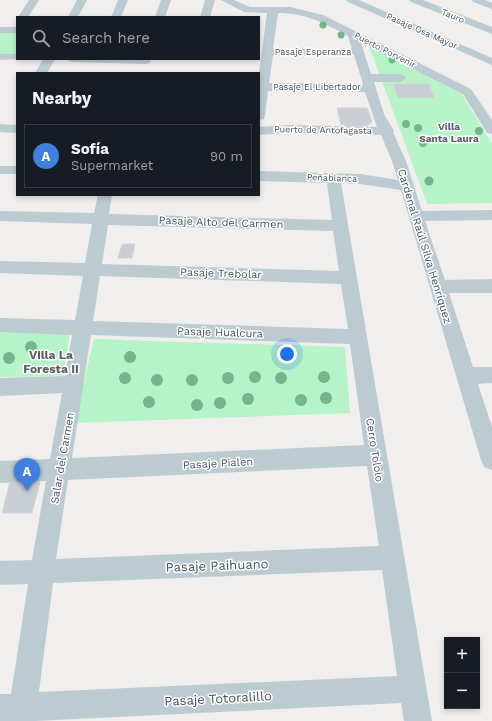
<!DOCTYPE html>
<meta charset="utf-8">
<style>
body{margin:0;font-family:"Work Sans",sans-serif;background:#20242c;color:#f1f3f6}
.controls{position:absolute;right:12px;bottom:12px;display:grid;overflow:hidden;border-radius:0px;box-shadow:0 2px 6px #0003}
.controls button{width:36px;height:36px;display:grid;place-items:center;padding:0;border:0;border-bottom:1px solid #363941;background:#171b24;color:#f1f3f6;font:20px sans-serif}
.you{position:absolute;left:287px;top:354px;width:14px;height:14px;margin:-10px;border:3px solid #fff;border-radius:50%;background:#1a73e8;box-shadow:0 0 0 6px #1a73e833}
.badge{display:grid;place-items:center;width:26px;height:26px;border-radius:50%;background:#b45309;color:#fff;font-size:13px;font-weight:700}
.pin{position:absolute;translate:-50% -33px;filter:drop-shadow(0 1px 2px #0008)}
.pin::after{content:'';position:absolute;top:21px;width:14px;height:12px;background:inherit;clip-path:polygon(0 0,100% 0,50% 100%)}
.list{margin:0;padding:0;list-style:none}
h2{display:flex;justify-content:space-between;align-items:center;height:52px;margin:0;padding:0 16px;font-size:17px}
h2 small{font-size:13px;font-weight:400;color:#9ea1a6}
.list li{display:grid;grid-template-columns:26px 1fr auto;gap:12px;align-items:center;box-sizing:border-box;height:64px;margin:0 8px 8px;padding:0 8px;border:1px solid #363941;border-radius:0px}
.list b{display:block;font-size:15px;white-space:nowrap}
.list p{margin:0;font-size:13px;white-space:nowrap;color:#9ea1a6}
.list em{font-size:13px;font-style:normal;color:#9ea1a6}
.icon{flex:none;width:22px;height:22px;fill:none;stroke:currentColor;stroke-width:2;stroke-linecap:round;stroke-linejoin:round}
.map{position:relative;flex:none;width:492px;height:721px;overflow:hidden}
.search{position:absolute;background:#171b24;box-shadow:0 2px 6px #0003;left:16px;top:16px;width:244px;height:44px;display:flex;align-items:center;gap:10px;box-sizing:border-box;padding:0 14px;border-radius:0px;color:#9ea1a6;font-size:15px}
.panel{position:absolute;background:#171b24;box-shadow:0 2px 6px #0003;left:16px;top:72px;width:244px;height:124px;border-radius:0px}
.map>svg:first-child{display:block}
</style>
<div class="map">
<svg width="492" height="721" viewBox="0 0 492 721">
<rect width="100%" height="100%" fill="#f1eeee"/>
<path fill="#b6f4c7" d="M0,32H17V55H0Z
M369,46L461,93L492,144V203L427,204Z
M0,331L70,334L63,376L0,377Z
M94,339L345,347L350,413L74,423Z"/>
<path fill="#c9ced4" stroke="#d1d5db" d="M393,84H429L434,98H398Z
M337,108H367L372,122L367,126H341Z
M122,244H135L132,258H118Z
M10,482H40L32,513H2Z"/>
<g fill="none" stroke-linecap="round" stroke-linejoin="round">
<path fill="#bccbd2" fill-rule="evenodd" d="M29,0H39L28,17H18Z
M77,0H87L78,17H68Z
M118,0H128L121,17H111Z
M161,0H171L165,17H155Z
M205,0H215L210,17H200Z
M221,0H234L250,7H290L323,15L471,89L492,120V134L487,133L463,94L361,43L371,74H400L404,76L406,78L404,80L400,82H374L384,114L394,131L393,132L406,161L422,211L492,210V220L425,221L445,280L492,279V293H449L473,367H492V383L478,384L492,427V470L484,467L481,460L401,190L360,184L341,183L432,721H404L401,703L35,721H0V694H11L28,584L0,585V561L32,560L46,481L0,483V461L50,459L62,393L0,396V378L65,376L72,335L0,332V318L75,320L83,276L0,273V261L85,263L92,224L0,221V211L94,213L98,195H112L109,214L332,220L327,183L259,181V171L360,174L398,180L392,161L381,135L289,133L259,135V127L289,125L377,127L365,92L268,91L265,116L264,119L259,120V73L267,13L244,12ZM278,13C306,13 324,23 348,36L352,49H273ZM273,55H354L363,84L269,83ZM108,225L333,231L339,271L102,264ZM100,276L341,284L348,329L93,321ZM91,335L350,344L364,445L72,458ZM367,466L379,546L56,559L68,480ZM382,570L397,676L39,692L53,583Z
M346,0H359L492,58V65L348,2Z
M409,0H423L492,27V34L411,2Z
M471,0H485L492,3V9L473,2Z
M0,27H17V33H0Z
M0,54H17V59H21L0,60Z
M43,59H55L47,73H35Z
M67,59H149L151,61L149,63L145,64L73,62L69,61Z
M0,124L17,125V133L0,132Z
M0,166H17V174H0Z"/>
</g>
<g fill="#72b68c">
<circle cx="323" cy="25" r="3.5"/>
<circle cx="341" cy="35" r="3.5"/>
<circle cx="392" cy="60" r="3.5"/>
<circle cx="406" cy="124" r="4"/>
<circle cx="418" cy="128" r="4"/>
<circle cx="479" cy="131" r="4"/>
<circle cx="423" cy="143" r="4"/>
<circle cx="429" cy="181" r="4.5"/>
<circle cx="31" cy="347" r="6"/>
<circle cx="130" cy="357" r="6"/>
<circle cx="9" cy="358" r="6"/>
<circle cx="255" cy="377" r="6"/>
<circle cx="324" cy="377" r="6"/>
<circle cx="125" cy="378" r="6"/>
<circle cx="228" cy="378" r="6"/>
<circle cx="281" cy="378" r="6"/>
<circle cx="157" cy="380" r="6"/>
<circle cx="192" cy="380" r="6"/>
<circle cx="326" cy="398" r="6"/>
<circle cx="248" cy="399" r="6"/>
<circle cx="301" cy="400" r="6"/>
<circle cx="149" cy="402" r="6"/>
<circle cx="220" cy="403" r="6"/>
<circle cx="197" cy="405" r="6"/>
</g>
<g text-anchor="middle" stroke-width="3" stroke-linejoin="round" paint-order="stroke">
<g font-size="9" fill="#44545e" stroke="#fff">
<text transform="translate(453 16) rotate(22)" y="3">Tauro</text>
<text transform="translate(422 31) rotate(24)" y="3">Pasaje Osa Mayor</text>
<text transform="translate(385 50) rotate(27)" y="3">Puerto Porvenir</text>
<text x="313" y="55">Pasaje Esperanza</text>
<text x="317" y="90">Pasaje El Libertador</text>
<text transform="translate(323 130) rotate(1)" y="3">Puerto de Antofagasta</text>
<text transform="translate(332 178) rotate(2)" y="3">Peñablanca</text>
</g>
<g font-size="10" font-weight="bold" fill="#5a5f64" stroke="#fff">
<text x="449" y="130">Villa<tspan x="449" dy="12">Santa Laura</tspan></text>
</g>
<g font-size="11" fill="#44545e" stroke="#fff">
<text transform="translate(221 222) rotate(2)" y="4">Pasaje Alto del Carmen</text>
<text transform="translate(425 246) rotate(73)" y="4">Cardenal Raúl Silva Henríquez</text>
<text transform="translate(221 273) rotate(2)" y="4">Pasaje Trebolar</text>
<text transform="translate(220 332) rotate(2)" y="4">Pasaje Hualcura</text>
<text transform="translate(375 450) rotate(81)" y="4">Cerro Tololo</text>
<text transform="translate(62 458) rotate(-80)" y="4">Salar del Carmen</text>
<text transform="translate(218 463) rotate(-3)" y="4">Pasaje Pialen</text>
</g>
<g font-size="12" font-weight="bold" fill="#5a5f64" stroke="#fff">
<text x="51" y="359">Villa La<tspan x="51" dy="14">Foresta II</tspan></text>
</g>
<g font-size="13" fill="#44545e" stroke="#fff">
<text transform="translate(217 565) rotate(-2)" y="5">Pasaje Paihuano</text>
<text transform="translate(218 698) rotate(-3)" y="5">Pasaje Totoralillo</text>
</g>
</g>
</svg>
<div class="controls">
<button>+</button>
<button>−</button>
</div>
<div class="you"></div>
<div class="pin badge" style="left:27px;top:491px;background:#3f7fe0">A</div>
<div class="search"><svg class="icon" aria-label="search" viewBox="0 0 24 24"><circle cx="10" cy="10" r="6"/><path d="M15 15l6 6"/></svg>Search here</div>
<section class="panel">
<h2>Nearby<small></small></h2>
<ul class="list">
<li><span class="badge" style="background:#3f7fe0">A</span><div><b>Sofía</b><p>Supermarket</p></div><em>90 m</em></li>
</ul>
</section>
</div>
